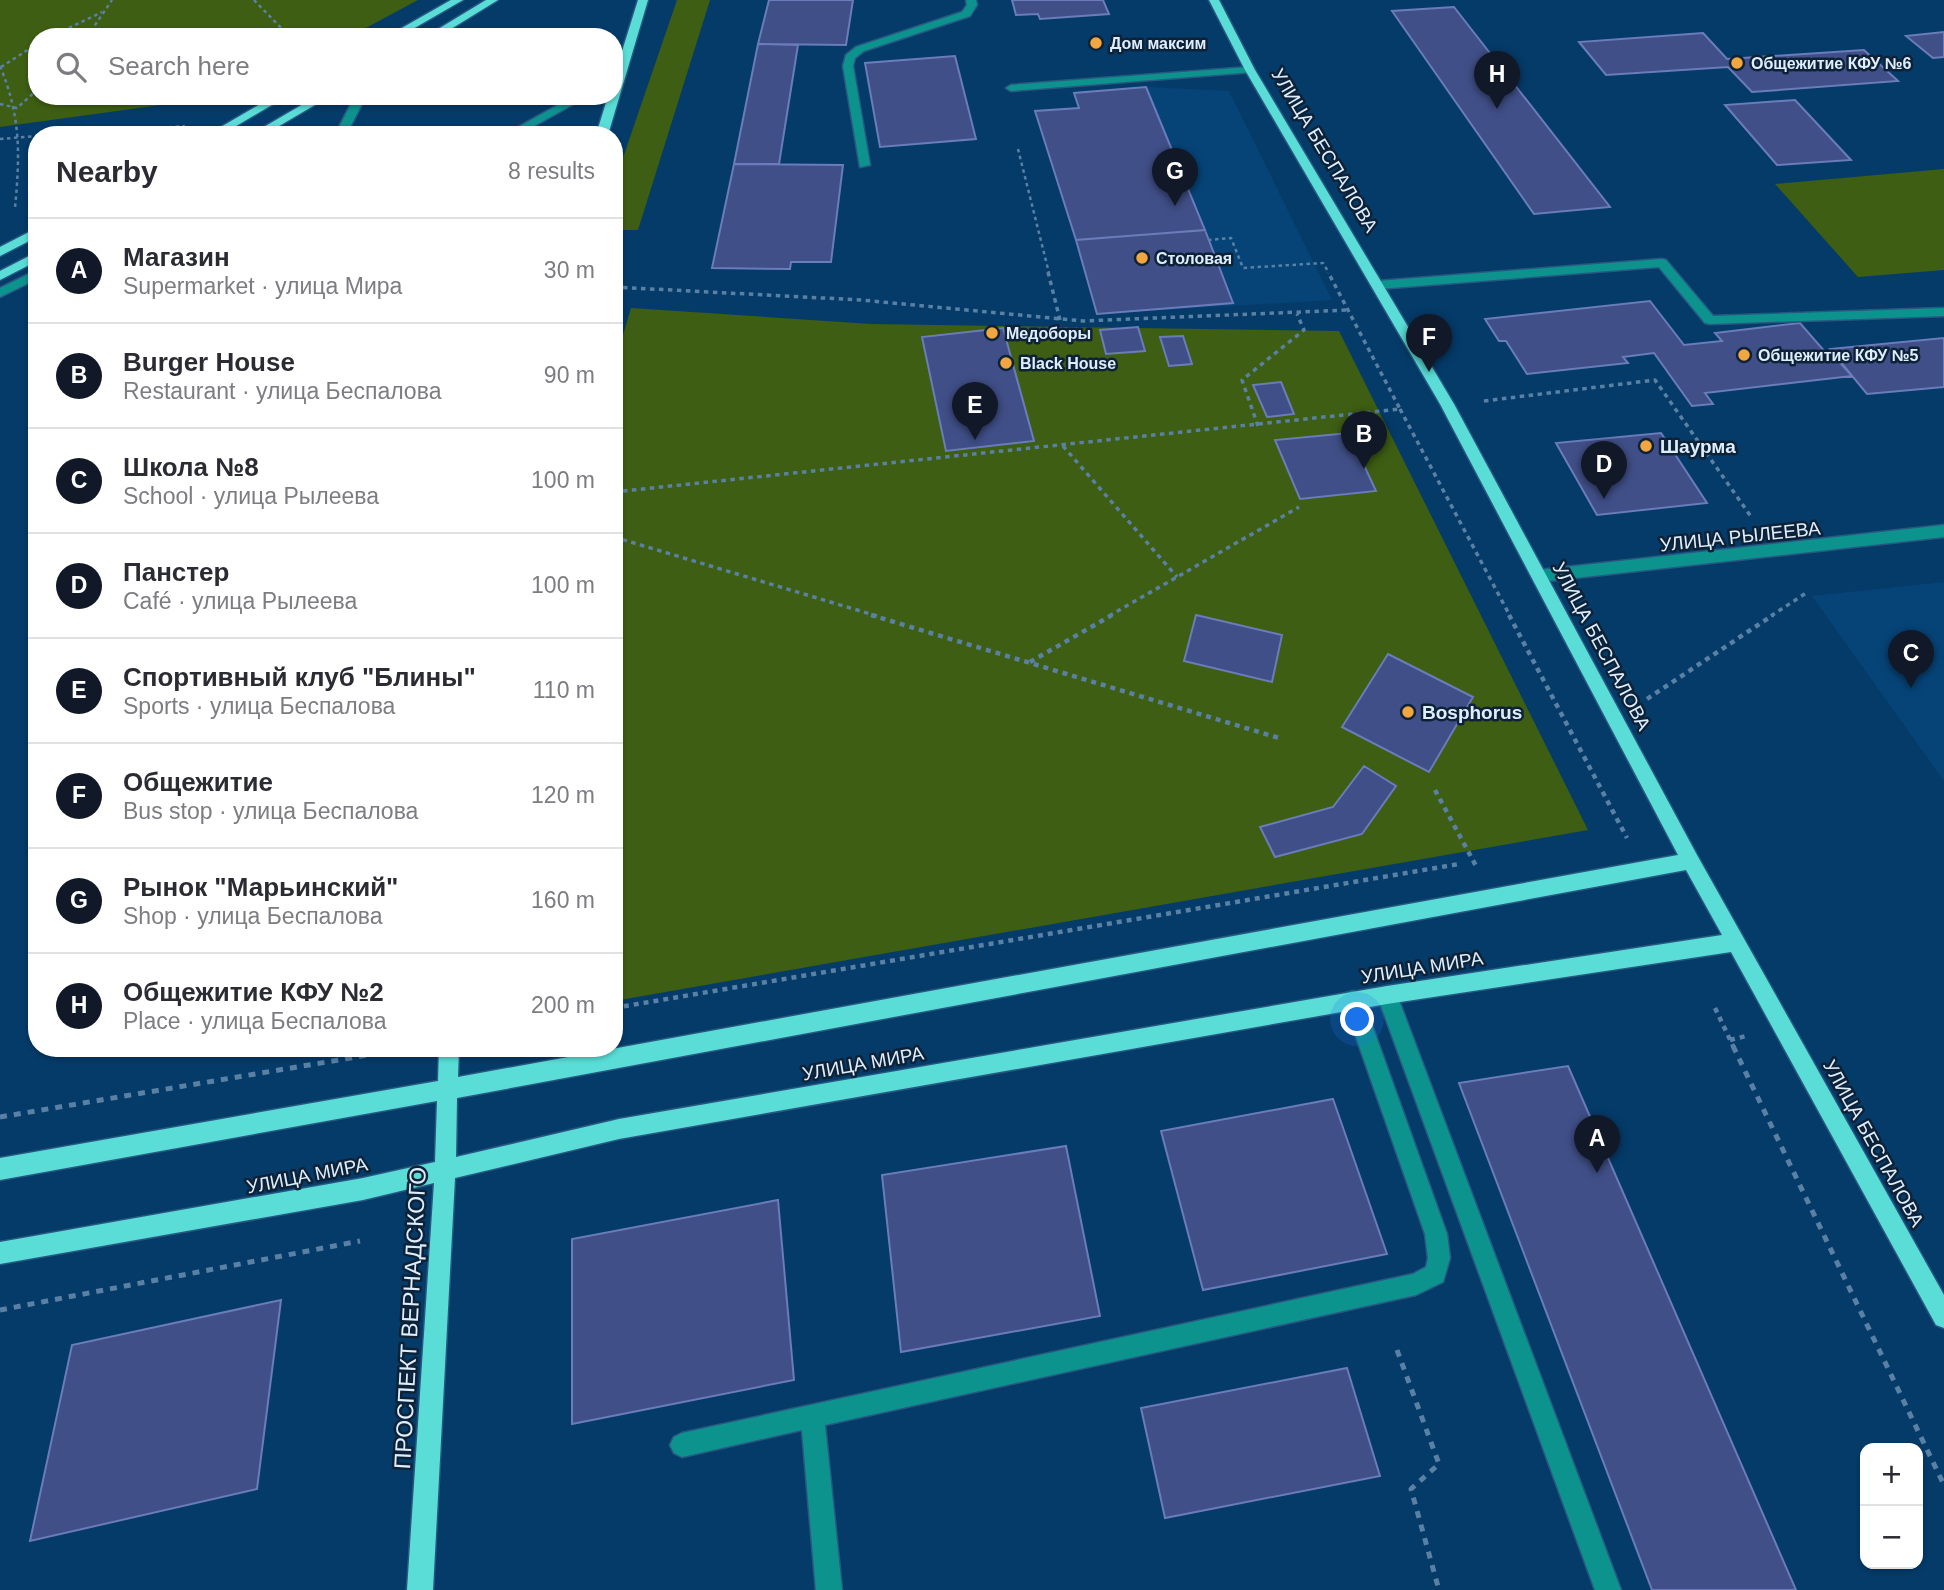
<!DOCTYPE html>
<meta charset="utf-8">
<style>
body{margin:0;font-family:Helvetica,sans-serif;background:#f2f2f3;color:#2b2b33}
.controls{position:absolute;right:21px;bottom:21px;display:grid;overflow:hidden;border-radius:14px;box-shadow:0 2px 5px #0004}
.controls button{width:63px;height:63px;display:grid;place-items:center;padding:0;border:0;border-bottom:2px solid #e1e1e2;background:#fff;color:#2b2b33;font:35px sans-serif}
.you{position:absolute;left:1358px;top:1020px;width:24px;height:24px;margin:-18px;border:5px solid #fff;border-radius:50%;background:#1a73e8;box-shadow:0 0 0 10px #1a73e833}
.badge{display:grid;place-items:center;width:46px;height:46px;border-radius:50%;background:#111827;color:#fff;font-size:23px;font-weight:700}
.pin{position:absolute;translate:-50% -58px;filter:drop-shadow(0 2px 4px #0008)}
.pin::after{content:'';position:absolute;top:37px;width:24px;height:21px;background:inherit;clip-path:polygon(0 0,100% 0,50% 100%)}
.list{margin:0;padding:0;list-style:none}
h2{display:flex;justify-content:space-between;align-items:center;height:91px;margin:0;padding:0 28px;font-size:30px}
h2 small{font-size:23px;font-weight:400;color:#7c7c81}
.list li{display:grid;grid-template-columns:46px 1fr auto;gap:21px;align-items:center;box-sizing:border-box;height:105px;padding:0 28px;border-top:2px solid #e1e1e2}
.list b{display:block;font-size:26px;white-space:nowrap}
.list p{margin:0;font-size:23px;white-space:nowrap;color:#7c7c81}
.list em{font-size:23px;font-style:normal;color:#7c7c81}
.icon{flex:none;width:38px;height:38px;fill:none;stroke:currentColor;stroke-width:2;stroke-linecap:round;stroke-linejoin:round}
.map{position:relative;flex:none;width:1944px;height:1590px;overflow:hidden}
.search{position:absolute;background:#fff;box-shadow:0 2px 5px #0004;left:28px;top:28px;width:595px;height:77px;display:flex;align-items:center;gap:18px;box-sizing:border-box;padding:0 24px;border-radius:28px;color:#7c7c81;font-size:26px}
.panel{position:absolute;background:#fff;box-shadow:0 2px 5px #0004;left:28px;top:126px;width:595px;height:931px;border-radius:28px}
.map>svg:first-child{display:block}
</style>
<div class="map">
<svg width="1944" height="1590" viewBox="0 0 1944 1590">
<rect width="100%" height="100%" fill="#053b69"/>
<path fill="#064478" d="M1146,87L1229,91L1332,300L1097,314L1035,111L1079,108Z
M1944,582V781L1812,596Z"/>
<path fill="#3e5e13" d="M0,0H418L349,37H37V96H237L225,103L168,104L0,127Z
M677,0H710L638,230H614V184Z
M1944,169V270L1858,277L1775,184Z
M631,308L871,324L1339,331L1588,830L614,1001V365Z"/>
<path fill="#404f88" stroke="#6a7cb9" stroke-width="2" d="M769,0H853L846,45L758,44Z
M1012,0H1103L1109,14L1040,19L1038,14L1016,15Z
M1454,7L1610,207L1534,214L1392,11Z
M1944,32V57L1933,58L1906,36Z
M1703,33L1727,59L1864,50L1898,81L1752,92L1728,67L1606,75L1579,42Z
M758,44L798,45L779,164H734Z
M955,56L976,139L880,147L865,63Z
M1146,87L1205,230L1076,240L1035,111L1079,108L1074,93Z
M1795,100L1851,160L1777,165L1725,105Z
M734,164L843,165L831,262H791L790,269L712,268Z
M1205,230L1233,303L1097,314L1076,240Z
M1650,301L1684,345L1722,341L1715,333L1800,323L1826,353H1831L1852,376L1705,393L1713,404L1692,406L1654,353L1623,357L1628,363L1527,374L1506,341H1499L1485,319Z
M1138,327L1145,351L1106,354L1100,330Z
M1003,328L1034,441L946,451L922,337Z
M1183,336L1192,364L1169,366L1160,337Z
M1944,338V387L1867,394L1830,349Z
M1281,382L1294,414L1267,417L1253,385Z
M1349,433L1376,491L1300,499L1275,440Z
M1661,433L1707,503L1597,515L1556,443Z
M1196,615L1282,635L1272,682L1184,661Z
M1388,654L1473,697L1429,772L1342,727Z
M1364,766L1396,786L1362,834L1275,857L1260,827L1333,807Z
M1568,1066L1796,1590H1652L1459,1083Z
M1333,1099L1387,1254L1203,1290L1161,1131Z
M1066,1146L1100,1316L901,1352L882,1175Z
M778,1200L794,1380L572,1424V1239Z
M281,1300L257,1489L30,1541L72,1345Z
M1347,1368L1380,1476L1165,1518L1141,1408Z"/>
<g fill="none" stroke-linecap="round" stroke-linejoin="round">
<g stroke="#285881" stroke-width="3">
<path id="minor" d="M966,0H976L977,5L970,16L864,51L855,58L853,66L870,165L860,167L843,66L846,55L856,47L962,12L967,5Z
M1250,67L1254,68V72L1011,91L1006,88L1011,85Z
M355,96H366L346,135H335Z
M574,96H588L518,135H504Z
M1662,259L1666,260L1713,316L1944,308V316L1710,324L1705,323L1659,267L1378,289L1372,285L1378,281Z
M37,270V279L0,297V288Z
M1944,525V537L1539,582L1531,576L1539,570Z
M1387,986L1394,988L1397,995L1621,1590H1595L1377,995L1380,988Z
M1353,991L1360,993L1363,1000L1447,1234L1450,1258L1443,1282L1416,1295L825,1425L842,1590H816L802,1430L682,1457L674,1453L670,1445L674,1437L682,1433L1413,1274L1426,1267L1428,1258L1425,1234L1343,1000L1346,993Z"/>
</g>
<g stroke="#285881" stroke-width="3">
<path id="major" d="M451,0H463L399,37H386Z
M486,0H498L438,37H425Z
M638,0H648L608,135H596L608,96H614V77Z
M1209,0H1219L1255,70L1454,404L1697,855L1944,1295V1328L1936,1325L1731,952L1387,1004L619,1139L455,1178L433,1590H407L434,1183L363,1200L0,1264V1242L363,1178L435,1162L437,1101L0,1180V1158L438,1081L439,1048H459L458,1077L1678,855L1440,404L1245,70ZM1686,870L1722,935L1387,986L619,1119L456,1157L457,1098Z
M274,96H287L221,135H207Z
M317,96H330L264,135H250Z
M37,228V237L0,256V247Z
M37,252V261L0,280V271Z"/>
</g>
<path stroke="#5a81a4" stroke-width="2.5" stroke-dasharray="3.5 3.5" stroke-linecap="butt" d="M254,0L290,37
M50,37L102,12
M87,37L112,0
M0,66C21,117 20,154 15,208
M1,67L37,44
M0,104L17,108L37,90
M57,135L185,126
M0,139L37,136
M1018,149L1049,273
M1208,240L1231,238L1243,268L1323,263L1329,273"/>
<path stroke="#5a81a4" stroke-width="3.5" stroke-dasharray="4.5 4.5" stroke-linecap="butt" d="M1048,272L1060,320
M614,287L861,300L1083,321L1348,310
M1484,401L1655,380L1752,518
M1400,409L1510,616
M1258,426L1242,380L1304,330L1297,314
M1063,446L1177,577
M614,492L1400,409L1328,272
M614,537L877,616
M1109,616L1299,507
M1771,616L1806,593"/>
<path stroke="#5a81a4" stroke-width="4.5" stroke-dasharray="5 5" stroke-linecap="butt" d="M871,615L1279,738
M1509,615L1627,838
M1030,662L1112,615
M1647,699L1773,615
M1435,790L1476,866
M614,1008L1459,864
M1715,1008L1734,1048
M1730,1040L1746,1036"/>
<path stroke="#5a81a4" stroke-width="5" stroke-dasharray="7 7" stroke-linecap="butt" d="M1733,1046L1944,1485
M0,1117L374,1054
M0,1310L360,1241
M1397,1350L1439,1464L1411,1489L1439,1590"/>
<use href="#minor" fill="#0d938e" fill-rule="evenodd"/>
<use href="#major" fill="#5addd7" fill-rule="evenodd"/>
</g>
<g fill="#f1a640" stroke="#0e2237" stroke-width="2.5">
<circle cx="1096" cy="43" r="7"/>
<circle cx="1737" cy="63" r="7"/>
<circle cx="1142" cy="258" r="7"/>
<circle cx="992" cy="333" r="7"/>
<circle cx="1744" cy="355" r="7"/>
<circle cx="1006" cy="363" r="7"/>
<circle cx="1646" cy="446" r="7"/>
<circle cx="1408" cy="712" r="7"/>
</g>
<g text-anchor="middle" stroke-width="5" stroke-linejoin="round" paint-order="stroke">
<g font-size="16" font-weight="bold" fill="#deeeff" stroke="#0e2237" text-anchor="start">
<text x="1110" y="49">Дом максим</text>
<text x="1751" y="69">Общежитие КФУ №6</text>
<text x="1156" y="264">Столовая</text>
<text x="1006" y="339">Медоборы</text>
<text x="1758" y="361">Общежитие КФУ №5</text>
<text x="1020" y="369">Black House</text>
</g>
<g font-size="19" fill="#deeeff" stroke="#0e2237">
<text transform="translate(1325 150) rotate(59)" y="7">УЛИЦА БЕСПАЛОВА</text>
<text transform="translate(1740 536) rotate(-6)" y="7">УЛИЦА РЫЛЕЕВА</text>
<text transform="translate(1602 646) rotate(62)" y="7">УЛИЦА БЕСПАЛОВА</text>
<text transform="translate(1422 967) rotate(-9)" y="7">УЛИЦА МИРА</text>
<text transform="translate(863 1063) rotate(-10)" y="7">УЛИЦА МИРА</text>
<text transform="translate(1874 1143) rotate(61)" y="7">УЛИЦА БЕСПАЛОВА</text>
<text transform="translate(307 1175) rotate(-11)" y="7">УЛИЦА МИРА</text>
</g>
<g font-size="19" font-weight="bold" fill="#deeeff" stroke="#0e2237" text-anchor="start">
<text x="1660" y="453">Шаурма</text>
<text x="1422" y="719">Bosphorus</text>
</g>
<g font-size="23" fill="#deeeff" stroke="#0e2237">
<text transform="translate(410 1318) rotate(-87)" y="8">ПРОСПЕКТ ВЕРНАДСКОГО</text>
</g>
</g>
</svg>
<div class="controls">
<button>+</button>
<button>−</button>
</div>
<div class="you"></div>
<div class="pin badge" style="left:1597px;top:1173px">A</div>
<div class="pin badge" style="left:1364px;top:469px">B</div>
<div class="pin badge" style="left:1911px;top:688px">C</div>
<div class="pin badge" style="left:1604px;top:499px">D</div>
<div class="pin badge" style="left:975px;top:440px">E</div>
<div class="pin badge" style="left:1429px;top:372px">F</div>
<div class="pin badge" style="left:1175px;top:206px">G</div>
<div class="pin badge" style="left:1497px;top:109px">H</div>
<div class="search"><svg class="icon" aria-label="search" viewBox="0 0 24 24"><circle cx="10" cy="10" r="6"/><path d="M15 15l6 6"/></svg>Search here</div>
<section class="panel">
<h2>Nearby<small>8 results</small></h2>
<ul class="list">
<li><span class="badge">A</span><div><b>Магазин</b><p>Supermarket · улица Мира</p></div><em>30 m</em></li>
<li><span class="badge">B</span><div><b>Burger House</b><p>Restaurant · улица Беспалова</p></div><em>90 m</em></li>
<li><span class="badge">C</span><div><b>Школа №8</b><p>School · улица Рылеева</p></div><em>100 m</em></li>
<li><span class="badge">D</span><div><b>Панстер</b><p>Café · улица Рылеева</p></div><em>100 m</em></li>
<li><span class="badge">E</span><div><b>Спортивный клуб &quot;Блины&quot;</b><p>Sports · улица Беспалова</p></div><em>110 m</em></li>
<li><span class="badge">F</span><div><b>Общежитие</b><p>Bus stop · улица Беспалова</p></div><em>120 m</em></li>
<li><span class="badge">G</span><div><b>Рынок &quot;Марьинский&quot;</b><p>Shop · улица Беспалова</p></div><em>160 m</em></li>
<li><span class="badge">H</span><div><b>Общежитие КФУ №2</b><p>Place · улица Беспалова</p></div><em>200 m</em></li>
</ul>
</section>
</div>
